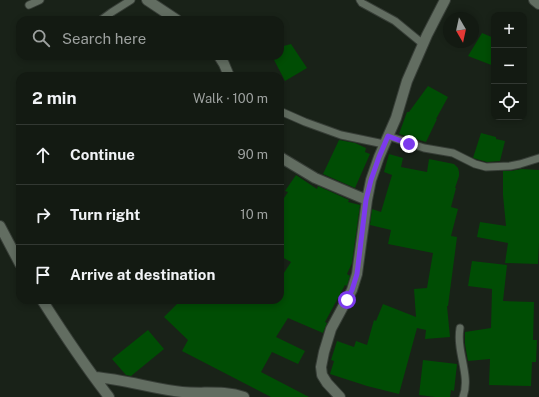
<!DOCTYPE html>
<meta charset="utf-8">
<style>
body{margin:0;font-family:"Public Sans",sans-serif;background:#202720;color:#f1f3f6}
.controls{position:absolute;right:12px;top:12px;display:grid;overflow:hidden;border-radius:8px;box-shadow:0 2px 6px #0003}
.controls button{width:36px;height:36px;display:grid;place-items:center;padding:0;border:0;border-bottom:1px solid #323832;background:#131a12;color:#f1f3f6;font:20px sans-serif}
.compass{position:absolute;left:443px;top:12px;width:36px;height:36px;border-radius:50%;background:#131a12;box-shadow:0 2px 6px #0003;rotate:171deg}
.stop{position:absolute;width:12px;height:12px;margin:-9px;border:3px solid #7c3aed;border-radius:50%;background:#fff}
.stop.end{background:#7c3aed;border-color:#fff;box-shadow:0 1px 4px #0008}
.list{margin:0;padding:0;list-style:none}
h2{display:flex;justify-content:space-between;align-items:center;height:52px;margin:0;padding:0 16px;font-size:17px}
h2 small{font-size:13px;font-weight:400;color:#9da19f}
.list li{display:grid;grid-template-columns:26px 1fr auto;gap:12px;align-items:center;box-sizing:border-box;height:60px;padding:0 16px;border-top:1px solid #323832}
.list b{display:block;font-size:15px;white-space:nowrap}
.list em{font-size:13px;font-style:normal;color:#9da19f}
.icon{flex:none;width:22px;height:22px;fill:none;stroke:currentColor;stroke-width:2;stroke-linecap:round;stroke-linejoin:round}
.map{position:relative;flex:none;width:539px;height:397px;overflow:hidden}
.search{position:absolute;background:#131a12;box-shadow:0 2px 6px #0003;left:16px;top:16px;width:268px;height:44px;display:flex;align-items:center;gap:10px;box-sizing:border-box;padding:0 14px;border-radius:12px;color:#9da19f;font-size:15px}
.panel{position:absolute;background:#131a12;box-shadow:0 2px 6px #0003;left:16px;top:72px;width:268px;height:232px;border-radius:12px}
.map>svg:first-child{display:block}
</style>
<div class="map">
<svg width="539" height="397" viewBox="0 0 539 397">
<rect width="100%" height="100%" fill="#192218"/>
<path fill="#004d04" d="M482,33L494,38V66L468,56Z
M291,44L307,68L285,81L272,56H280V47Z
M428,86L448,97L436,119H437L426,142L399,134L407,112H409Z
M481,133L496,137V139L505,141L500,161L487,162L473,158Z
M339,140L355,143L366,148L365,152L370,154L355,188L323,174Z
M389,154L403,158L401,167L427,172L429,159L454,164L458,168L459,172V176L455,188H456L451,207L458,209L451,236L457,237L448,306H447L450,337L425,339L426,330L417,328L399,394L367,386L330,374L334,361L331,360L337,341L354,347L356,341L367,345L374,320L376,321L383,304L416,317L414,289L427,288L433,253L388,244L391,230L370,225L372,209L381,212L392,175L384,172Z
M522,169L539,170V243L538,264L505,263L508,243L477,237L480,222L506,226L503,195V171H511Z
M296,175L317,189L318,186L349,200L348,202L360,205L352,263L347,274L350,276L347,286L345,285L325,322L327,323L323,333L288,318L276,337L305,351L298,364L272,352L261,372L309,397H271L182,351L188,340L164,317L181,300H280V279L291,262L280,256V204L288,192L285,191Z
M472,261L507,265L503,301L534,302L533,340H537L536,362H532L531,386L489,385L490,359L468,361L465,344V332L491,328L492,289L468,286Z
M148,330L164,349L131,376L126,375L112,359Z
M423,360L457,364L454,391L451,390L450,397H435L419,395Z"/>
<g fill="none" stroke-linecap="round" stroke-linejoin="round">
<g stroke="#373e37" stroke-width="9">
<path id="lane" d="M360,0L362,3L395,21L423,44
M29,5L40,0
M101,20L112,12L131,0
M280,111L305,122L341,135L384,144
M388,136L424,148L453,153L475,164L486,167L510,166L520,164L539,158
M460,328C459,334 459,340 460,347C462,363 469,381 463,397"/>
</g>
<g stroke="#373e37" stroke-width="12">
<path id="street" d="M147,0L177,20
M534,0L539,4
M219,56L224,64L229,76
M280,157L315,178L367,200
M0,226L20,264
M42,300C63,333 85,366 109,397
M94,377C124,379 153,389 182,392C203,394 224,390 244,397
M340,397L327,383L322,375L321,367L324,352L331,329L352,290L357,274L367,200L371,180L379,157L396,118L407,81L427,35L445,0"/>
</g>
<use href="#lane" stroke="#626d61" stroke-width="7"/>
<use href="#street" stroke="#626d61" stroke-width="10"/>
</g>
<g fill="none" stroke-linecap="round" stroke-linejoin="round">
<path stroke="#7c3aed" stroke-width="5" d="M347,300L352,290L357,274L366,200L371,180L379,157L388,136L409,144"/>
</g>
</svg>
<div class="controls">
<button>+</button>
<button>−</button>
<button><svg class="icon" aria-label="locate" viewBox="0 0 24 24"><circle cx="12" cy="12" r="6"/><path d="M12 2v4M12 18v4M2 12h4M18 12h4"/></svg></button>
</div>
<svg class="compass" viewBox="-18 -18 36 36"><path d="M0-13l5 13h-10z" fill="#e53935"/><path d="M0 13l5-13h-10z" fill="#9da19f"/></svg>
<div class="stop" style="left:347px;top:300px"></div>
<div class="stop end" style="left:409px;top:144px"></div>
<div class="search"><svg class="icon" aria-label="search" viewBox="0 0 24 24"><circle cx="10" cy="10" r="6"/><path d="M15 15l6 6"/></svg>Search here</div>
<section class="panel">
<h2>2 min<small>Walk · 100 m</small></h2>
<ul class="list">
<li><svg class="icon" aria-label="ahead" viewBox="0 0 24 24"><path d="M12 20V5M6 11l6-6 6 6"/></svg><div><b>Continue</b></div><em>90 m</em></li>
<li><svg class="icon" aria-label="right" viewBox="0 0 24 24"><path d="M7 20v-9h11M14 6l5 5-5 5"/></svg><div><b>Turn right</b></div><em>10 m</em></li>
<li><svg class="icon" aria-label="arrive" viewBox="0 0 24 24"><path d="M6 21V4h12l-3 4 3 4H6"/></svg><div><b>Arrive at destination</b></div></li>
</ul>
</section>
</div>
